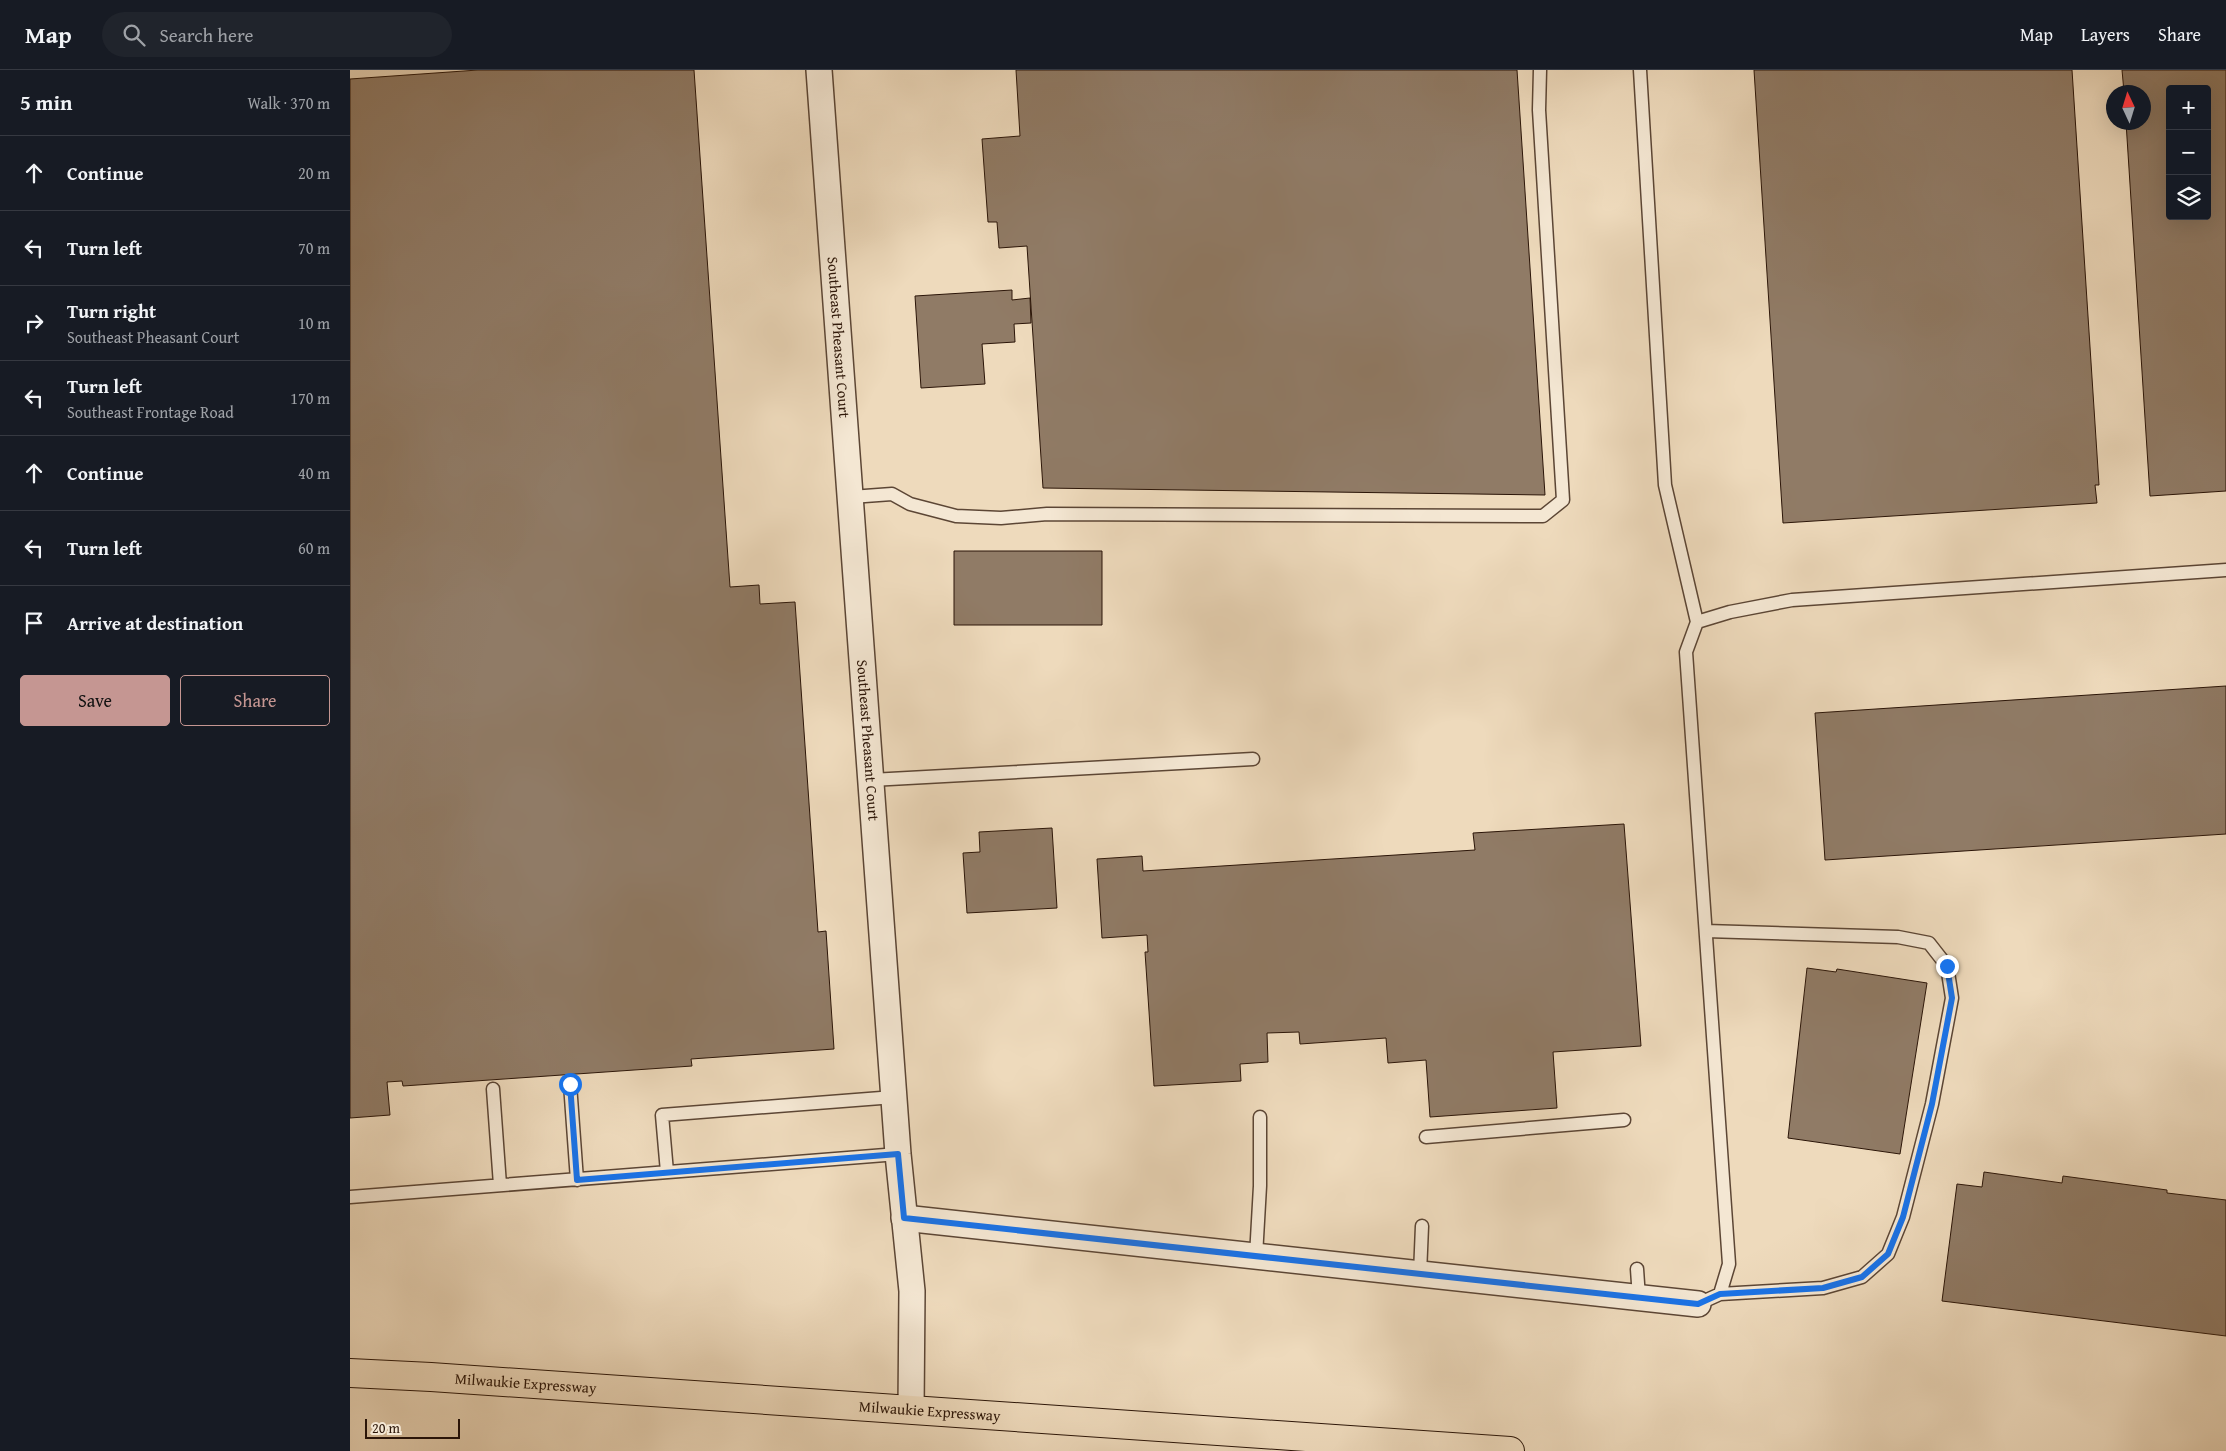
<!DOCTYPE html>
<meta charset="utf-8">
<style>
body{margin:0;font-family:"Gentium Book Plus",serif;background:#20242c;color:#f1f3f6}
.controls{position:absolute;right:15px;top:15px;display:grid;overflow:hidden;border-radius:5px;box-shadow:0 5px 20px #0002}
.controls button{width:45px;height:45px;display:grid;place-items:center;padding:0;border:0;border-bottom:1px solid #363941;background:#171b24;color:#f1f3f6;font:25px sans-serif}
.compass{position:absolute;left:1756px;top:15px;width:45px;height:45px;border-radius:50%;background:#171b24;box-shadow:0 5px 20px #0002;rotate:356deg}
.scale{position:absolute;left:15px;bottom:12px;width:95px;box-sizing:border-box;padding-left:5px;border:2px solid #2b1508;border-top:0;font-size:14px;line-height:18px;white-space:nowrap;color:#2b1508;-webkit-text-stroke:4px #f4e7d3;paint-order:stroke}
.stop{position:absolute;width:15px;height:15px;margin:-11px;border:4px solid #1a73e8;border-radius:50%;background:#fff}
.stop.end{background:#1a73e8;border-color:#fff;box-shadow:0 1px 5px #0008}
.list{margin:0;padding:0;list-style:none}
h2{display:flex;justify-content:space-between;align-items:center;height:65px;margin:0;padding:0 20px;font-size:21px}
h2 small{font-size:16px;font-weight:400;color:#9ea1a6}
.list li{display:grid;grid-template-columns:32px 1fr auto;gap:15px;align-items:center;box-sizing:border-box;height:75px;padding:0 20px;border-top:1px solid #363941}
.list b{display:block;font-size:19px;white-space:nowrap}
.list p{margin:0;font-size:16px;white-space:nowrap;color:#9ea1a6}
.list em{font-size:16px;font-style:normal;color:#9ea1a6}
.actions{display:flex;gap:10px;padding:15px 20px}
.actions a{flex:1;padding:11px 0;border:1px solid #c59692;border-radius:5px;text-align:center;font-size:18px;color:#c59692}
.actions .main{background:#c59692;color:#111}
.icon{flex:none;width:28px;height:28px;fill:none;stroke:currentColor;stroke-width:2;stroke-linecap:round;stroke-linejoin:round}
.map{position:relative;flex:none;width:1876px;height:1381px;overflow:hidden}
header{display:flex;align-items:center;gap:30px;box-sizing:border-box;height:70px;padding:0 25px;background:#171b24;border-bottom:1px solid #363941}
header strong{font-size:24px}
nav{display:flex;gap:28px;margin-inline-start:auto;font-size:18px}
.search{width:350px;height:45px;background:#20242c;display:flex;align-items:center;gap:12px;box-sizing:border-box;padding:0 18px;border-radius:28px;color:#9ea1a6;font-size:19px}
main{display:flex}
aside{flex:1;background:#171b24}
.map>svg:first-child{display:block}
</style>
<header>
<strong>Map</strong>
<div class="search"><svg class="icon" aria-label="search" viewBox="0 0 24 24"><circle cx="10" cy="10" r="6"/><path d="M15 15l6 6"/></svg>Search here</div>
<nav><a>Map</a><a>Layers</a><a>Share</a></nav>
</header>
<main>
<aside>
<h2>5 min<small>Walk · 370 m</small></h2>
<ul class="list">
<li><svg class="icon" aria-label="ahead" viewBox="0 0 24 24"><path d="M12 20V5M6 11l6-6 6 6"/></svg><div><b>Continue</b></div><em>20 m</em></li>
<li><svg class="icon" aria-label="left" viewBox="0 0 24 24"><path d="M17 20v-9H6M10 6l-5 5 5 5"/></svg><div><b>Turn left</b></div><em>70 m</em></li>
<li><svg class="icon" aria-label="right" viewBox="0 0 24 24"><path d="M7 20v-9h11M14 6l5 5-5 5"/></svg><div><b>Turn right</b><p>Southeast Pheasant Court</p></div><em>10 m</em></li>
<li><svg class="icon" aria-label="left" viewBox="0 0 24 24"><path d="M17 20v-9H6M10 6l-5 5 5 5"/></svg><div><b>Turn left</b><p>Southeast Frontage Road</p></div><em>170 m</em></li>
<li><svg class="icon" aria-label="ahead" viewBox="0 0 24 24"><path d="M12 20V5M6 11l6-6 6 6"/></svg><div><b>Continue</b></div><em>40 m</em></li>
<li><svg class="icon" aria-label="left" viewBox="0 0 24 24"><path d="M17 20v-9H6M10 6l-5 5 5 5"/></svg><div><b>Turn left</b></div><em>60 m</em></li>
<li><svg class="icon" aria-label="arrive" viewBox="0 0 24 24"><path d="M6 21V4h12l-3 4 3 4H6"/></svg><div><b>Arrive at destination</b></div></li>
</ul>
<div class="actions"><a class="main">Save</a><a>Share</a></div>
</aside>
<div class="map">
<svg width="1876" height="1381" viewBox="0 0 1876 1381">
<rect width="100%" height="100%" fill="#eedabc"/>
<filter id="stains"><feTurbulence type="fractalNoise" baseFrequency=".004" numOctaves="4"/><feColorMatrix values="0 0 0 0 .2 0 0 0 0 .09 0 0 0 0 .02 0 0 0 .5 -.17"/></filter>
<radialGradient id="worn" r=".72"><stop offset=".6" stop-color="#630" stop-opacity="0"/><stop offset="1" stop-color="#630" stop-opacity=".3"/></radialGradient>
<path fill="#907b66" stroke="#2b1508" fill-rule="evenodd" d="M128,0H344L380,517L409,515L410,534L445,532L468,862L476,861L484,979L341,989L342,996L53,1016L52,1011L37,1012L40,1045L0,1048V9Z
M666,0H1167L1195,425L693,418L677,176L649,178L647,152H638L632,69L670,66Z
M1404,0H1722L1749,415H1745L1747,433L1433,453Z
M1772,0H1876V421L1800,426L1776,52H1794V22H1774ZM1820,19H1857V146H1820Z
M662,220V230L680,228L681,253L664,254L665,272L632,274L635,314L571,318L565,226Z
M604,481H752V555H604Z
M1876,616V764L1475,790L1465,643Z
M1274,754L1291,976L1203,982L1207,1038L1080,1047L1076,990L1038,993L1036,968L950,974L949,962L917,963L918,992L890,994L891,1011L804,1016L795,882H798L797,865L752,868L747,789L792,786L793,801L1125,780L1123,763Z
M702,758L707,838L617,843L613,783L630,782L629,762Z
M1457,898L1486,902L1487,899L1577,913L1550,1084L1438,1068Z
M1634,1102L1712,1113L1713,1106L1817,1120V1123L1876,1130V1266L1592,1231L1607,1114L1632,1117Z"/>
<g fill="none" stroke-linecap="round" stroke-linejoin="round">
<g stroke="#5c4635" stroke-width="15">
<path id="lane" d="M1290,0L1315,415L1347,552
M501,427L542,424L560,434L606,446L651,448L697,444L1193,446L1213,430L1189,40L1190,0
M521,710L903,689
M1356,861L1548,867L1579,873L1597,896L1602,928L1582,1034L1553,1147L1538,1184L1512,1207L1473,1218L1370,1224
M220,1014L227,1110
M143,1019L150,1115
M1076,1067L1274,1050
M317,1102L312,1045L544,1027
M0,1127L548,1084
M906,1186L910,1116V1047
M1287,1199L1289,1228
M1070,1204L1072,1156
M1348,1234L1370,1224L1379,1194L1336,582L1347,552L1380,542L1442,530L1876,500"/>
</g>
<g stroke="#5c4635" stroke-width="28">
<g id="street">
<path id="s1" d="M469,0L548,1084L562,1221L561,1340"/>
<path d="M554,1148L1348,1234"/>
</g>
</g>
<g stroke="#2b1508" stroke-width="30">
<g id="highway">
<path id="s2" d="M0,1303L81,1307L1160,1381"/>
</g>
</g>
<use href="#lane" stroke="#f4e7d3" stroke-width="12"/>
<use href="#street" stroke="#f4e7d3" stroke-width="25"/>
<use href="#highway" stroke="#eedabc" stroke-width="28"/>
</g>
<g fill="none" stroke-linecap="round" stroke-linejoin="round">
<path stroke="#1a73e8" stroke-width="6" d="M220,1014L227,1110L548,1084L554,1148L1348,1234L1370,1224L1473,1218L1512,1207L1538,1184L1553,1147L1582,1034L1602,928L1597,896"/>
</g>
<g text-anchor="middle" stroke-width="4" stroke-linejoin="round" paint-order="stroke">
<g font-size="15" fill="#2b1508" stroke="#f4e7d3">
<text dy="5" stroke="none"><textPath href="#s1" startOffset="268">Southeast Pheasant Court</textPath></text>
<text dy="5" stroke="none"><textPath href="#s1" startOffset="672">Southeast Pheasant Court</textPath></text>
<text dy="5" stroke="none"><textPath href="#s2" startOffset="176">Milwaukie Expressway</textPath></text>
<text dy="5" stroke="none"><textPath href="#s2" startOffset="581">Milwaukie Expressway</textPath></text>
</g>
</g>
<rect width="100%" height="100%" filter="url(#stains)"/>
<rect width="100%" height="100%" fill="url(#worn)"/>
</svg>
<div class="controls">
<button>+</button>
<button>−</button>
<button><svg class="icon" aria-label="layers" viewBox="0 0 24 24"><path d="M12 4l9 5-9 5-9-5zM3 14l9 5 9-5"/></svg></button>
</div>
<svg class="compass" viewBox="-18 -18 36 36"><path d="M0-13l5 13h-10z" fill="#e53935"/><path d="M0 13l5-13h-10z" fill="#9ea1a6"/></svg>
<div class="scale">20 m</div>
<div class="stop" style="left:220px;top:1014px"></div>
<div class="stop end" style="left:1597px;top:896px"></div>
</div>
</main>
